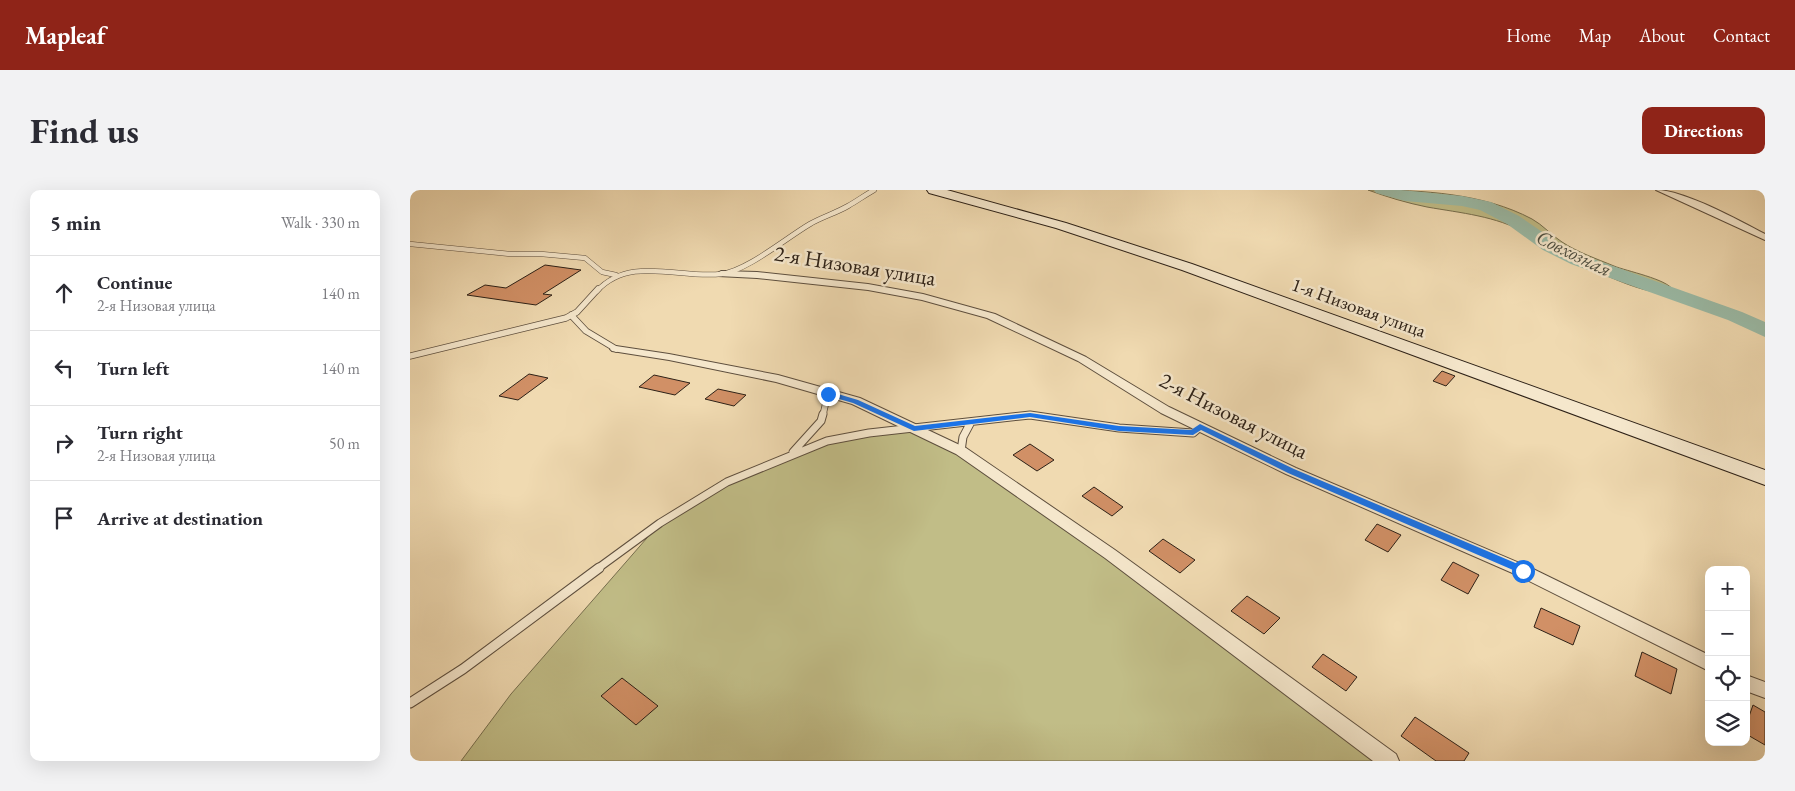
<!DOCTYPE html>
<meta charset="utf-8">
<style>
body{margin:0;font-family:"EB Garamond",serif;background:#f2f2f3;color:#2b2b33}
.controls{position:absolute;right:15px;bottom:15px;display:grid;overflow:hidden;border-radius:10px;box-shadow:0 5px 20px #0002}
.controls button{width:45px;height:45px;display:grid;place-items:center;padding:0;border:0;border-bottom:1px solid #e1e1e2;background:#fff;color:#2b2b33;font:25px sans-serif}
.stop{position:absolute;width:15px;height:15px;margin:-11px;border:4px solid #1a73e8;border-radius:50%;background:#fff}
.stop.end{background:#1a73e8;border-color:#fff;box-shadow:0 1px 5px #0008}
.list{margin:0;padding:0;list-style:none}
h2{display:flex;justify-content:space-between;align-items:center;height:65px;margin:0;padding:0 20px;font-size:21px}
h2 small{font-size:16px;font-weight:400;color:#7c7c81}
.list li{display:grid;grid-template-columns:32px 1fr auto;gap:15px;align-items:center;box-sizing:border-box;height:75px;padding:0 20px;border-top:1px solid #e1e1e2}
.list b{display:block;font-size:19px;white-space:nowrap}
.list p{margin:0;font-size:16px;white-space:nowrap;color:#7c7c81}
.list em{font-size:16px;font-style:normal;color:#7c7c81}
.icon{flex:none;width:28px;height:28px;fill:none;stroke:currentColor;stroke-width:2;stroke-linecap:round;stroke-linejoin:round}
.map{position:relative;flex:none;width:1355px;height:571px;overflow:hidden;border-radius:10px}
header{display:flex;align-items:center;gap:30px;box-sizing:border-box;height:70px;padding:0 25px;background:#8f2418;color:#fff}
header strong{font-size:24px}
nav{display:flex;gap:28px;margin-inline-start:auto;font-size:18px}
.intro{display:flex;align-items:center;justify-content:space-between;box-sizing:border-box;height:120px;padding:0 30px}
h1{margin:0;font-size:35px}
.button{padding:12px 22px;border-radius:10px;background:#8f2418;color:#fff;font-size:18px;font-weight:700}
main{display:flex;gap:30px;padding:0 30px}
aside{flex:1;background:#fff;border-radius:10px;box-shadow:0 5px 20px #0002}
.map>svg:first-child{display:block}
</style>
<header>
<strong>Mapleaf</strong>
<nav><a>Home</a><a>Map</a><a>About</a><a>Contact</a></nav>
</header>
<div class="intro"><h1>Find us</h1><a class="button">Directions</a></div>
<main>
<aside>
<h2>5 min<small>Walk · 330 m</small></h2>
<ul class="list">
<li><svg class="icon" aria-label="ahead" viewBox="0 0 24 24"><path d="M12 20V5M6 11l6-6 6 6"/></svg><div><b>Continue</b><p>2-я Низовая улица</p></div><em>140 m</em></li>
<li><svg class="icon" aria-label="left" viewBox="0 0 24 24"><path d="M17 20v-9H6M10 6l-5 5 5 5"/></svg><div><b>Turn left</b></div><em>140 m</em></li>
<li><svg class="icon" aria-label="right" viewBox="0 0 24 24"><path d="M7 20v-9h11M14 6l5 5-5 5"/></svg><div><b>Turn right</b><p>2-я Низовая улица</p></div><em>50 m</em></li>
<li><svg class="icon" aria-label="arrive" viewBox="0 0 24 24"><path d="M6 21V4h12l-3 4 3 4H6"/></svg><div><b>Arrive at destination</b></div></li>
</ul>
</aside>
<div class="map">
<svg width="1355" height="571" viewBox="0 0 1355 571">
<rect width="100%" height="100%" fill="#f0dab1"/>
<filter id="stains"><feTurbulence type="fractalNoise" baseFrequency=".004" numOctaves="4"/><feColorMatrix values="0 0 0 0 .2 0 0 0 0 .09 0 0 0 0 .02 0 0 0 .5 -.17"/></filter>
<radialGradient id="worn" r=".72"><stop offset=".6" stop-color="#630" stop-opacity="0"/><stop offset="1" stop-color="#630" stop-opacity=".3"/></radialGradient>
<path fill="#c1bd87" stroke="#776f4f" d="M958,0C1012,0 1073,3 1122,29C1133,35 1141,45 1152,52C1167,62 1187,69 1204,76C1216,81 1257,89 1263,100C1240,115 1139,57 1116,43C1086,26 1051,23 1017,17C997,13 977,7 958,0Z
M504,238L551,261L979,571H51L101,504L250,333L317,292L417,251Z"/>
<g fill="none" stroke-linecap="round" stroke-linejoin="round">
<path fill="#9bbba7" fill-rule="evenodd" d="M964,0H991L1052,6L1081,12L1109,26L1147,52L1175,66L1332,122L1355,132V147L1318,130L1161,74L1133,60L1097,34L1070,20L1052,16L995,11L966,3Z"/>
</g>
<path fill="#d19066" stroke="#2d2117" d="M135,75L171,80L133,104L142,105L126,115L57,105L75,95L96,98Z
M1032,181L1045,186L1036,196L1023,191Z
M119,184L138,188L108,210L89,206Z
M244,185L280,193L265,205L229,197Z
M308,199L336,205L324,216L295,209Z
M620,254L644,270L627,281L603,265Z
M684,297L713,317L702,326L672,306Z
M967,334L991,345L978,362L955,350Z
M753,349L785,370L770,383L739,361Z
M1043,372L1069,385L1058,404L1031,390Z
M837,406L870,428L854,444L821,421Z
M1131,418L1170,436L1163,455L1124,437Z
M1232,462L1267,479L1261,504L1225,486Z
M913,464L947,487L936,501L902,477Z
M212,488L248,516L226,535L191,506Z
M1343,515L1355,522V555L1336,544V535Z
M1005,527L1059,563L1054,571H1026L991,546Z"/>
<g fill="none" stroke-linecap="round" stroke-linejoin="round">
<g stroke="#5e4f3e" stroke-width="5.5">
<path id="lane-far3" d="M0,54L101,64H131L175,68L192,82L206,85
M187,101C220,65 269,89 311,84C337,81 376,48 400,34C412,27 426,23 438,16C447,11 455,5 464,0"/>
</g>
<g stroke="#5e4f3e" stroke-width="7">
<path id="lane-far2" d="M161,125L176,141L206,159
M0,166L156,128L167,122L188,99
M413,225L418,203"/>
</g>
<g stroke="#5e4f3e" stroke-width="9">
<path id="lane-far1" d="M551,261L553,247L561,232
M383,262L411,231L413,224
M187,379L250,333L317,292L417,251L459,243L620,225L709,238L783,243L790,237"/>
</g>
<g stroke="#5e4f3e" stroke-width="11">
<path id="lane" d="M0,513L53,479L189,378"/>
</g>
<g stroke="#5e4f3e" stroke-width="2">
<path id="street" d="M1246,0C1274,0 1328,30 1355,44V50Z
M311,81L347,82L458,94L513,104L585,124L676,167L759,217L886,278L1119,377L1299,465V481L1107,385L876,284L751,223L668,171L577,128L512,110L458,100L347,88L308,86L306,84Z
M206,156L259,164L368,185L450,208L556,258L705,360L986,564L989,571H963L695,368L546,264L442,214L366,192L259,170L202,161L200,159L202,157Z
M1336,485L1355,492V508L1336,501Z"/>
</g>
<g stroke="#2d2117" stroke-width="2">
<path id="secondary" d="M517,0H537L656,33L782,74L1355,280V295L772,80L646,38L519,3Z"/>
</g>
<use href="#lane-far3" stroke="#f5e7cc" stroke-width="4.5"/>
<use href="#lane-far2" stroke="#f5e7cc" stroke-width="5.5"/>
<use href="#lane-far1" stroke="#f5e7cc" stroke-width="7"/>
<use href="#lane" stroke="#f5e7cc" stroke-width="9"/>
<use href="#street" fill="#f5e7cc" fill-rule="evenodd"/>
<use href="#secondary" fill="#f5e7cc" fill-rule="evenodd"/>
</g>
<path fill="#1a73e8" d="M418,201L448,210L505,236L620,223L709,236L781,240L790,234L884,279L1117,378L1118,381L1117,383H1110L878,283L791,240L783,245L709,241L620,227L504,241L443,213L415,205V202Z"/>
<g text-anchor="middle" stroke-width="5" stroke-linejoin="round" paint-order="stroke">
<g font-size="19" fill="#2d2117" stroke="#f5e7cc">
<text transform="translate(949 117) rotate(20)" y="7">1-я Низовая улица</text>
</g>
<g font-size="20" font-style="italic" fill="#4e4f42" stroke="#f5e7cc">
<text transform="translate(1164 63) rotate(26)" y="7">Совхозная</text>
</g>
<g font-size="22" fill="#2d2117" stroke="#f5e7cc">
<text transform="translate(445 75) rotate(9)" y="8">2-я Низовая улица</text>
<text transform="translate(824 225) rotate(27)" y="8">2-я Низовая улица</text>
</g>
</g>
<rect width="100%" height="100%" filter="url(#stains)"/>
<rect width="100%" height="100%" fill="url(#worn)"/>
</svg>
<div class="controls">
<button>+</button>
<button>−</button>
<button><svg class="icon" aria-label="locate" viewBox="0 0 24 24"><circle cx="12" cy="12" r="6"/><path d="M12 2v4M12 18v4M2 12h4M18 12h4"/></svg></button>
<button><svg class="icon" aria-label="layers" viewBox="0 0 24 24"><path d="M12 4l9 5-9 5-9-5zM3 14l9 5 9-5"/></svg></button>
</div>
<div class="stop" style="left:1113px;top:381px"></div>
<div class="stop end" style="left:418px;top:204px"></div>
</div>
</main>
